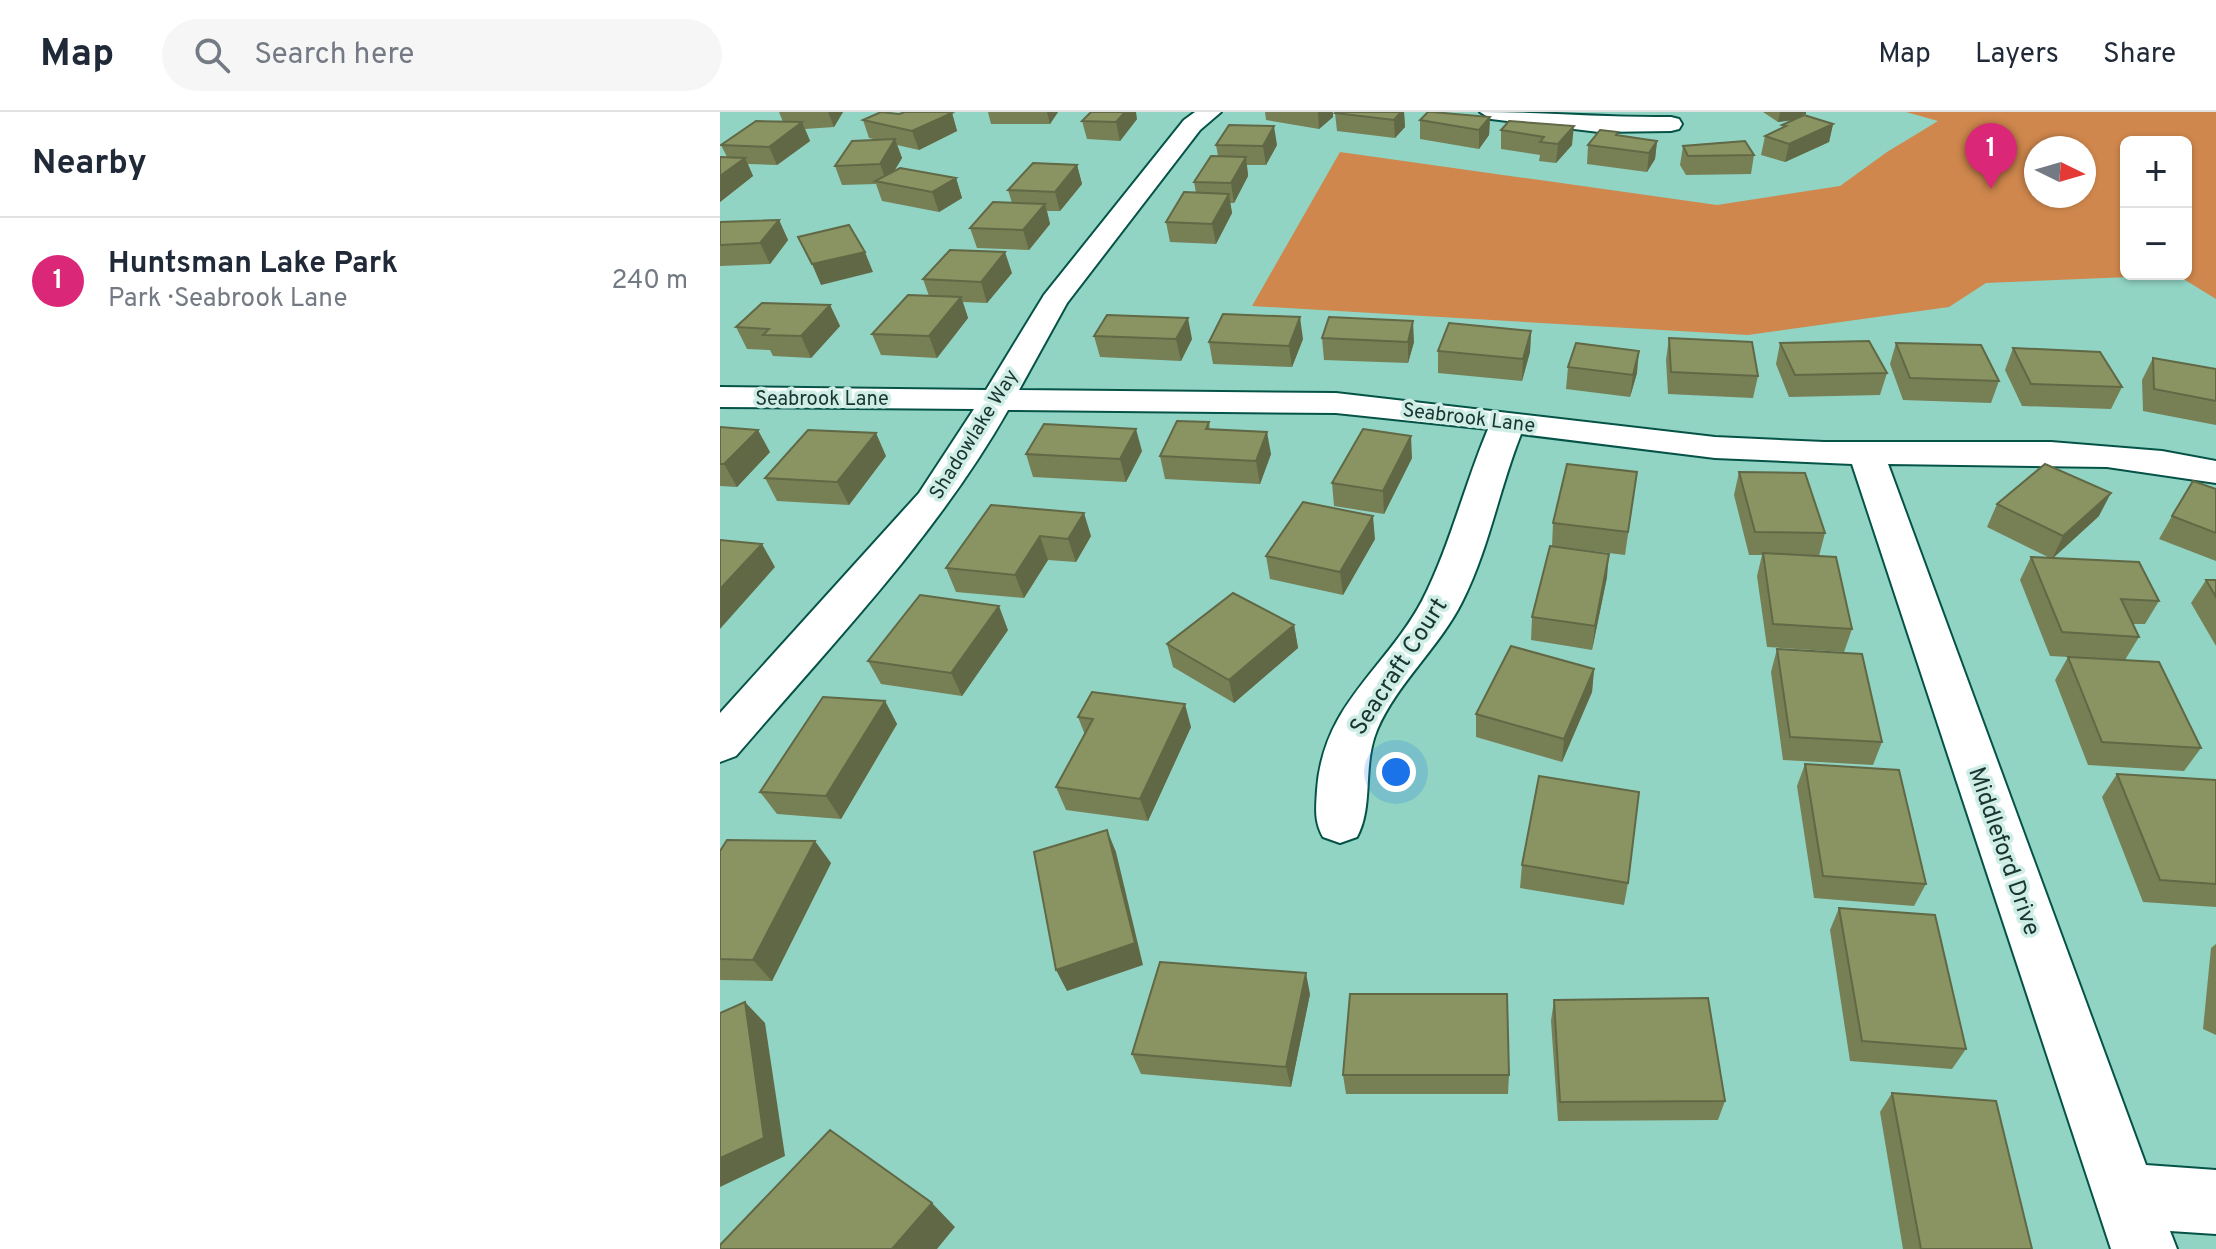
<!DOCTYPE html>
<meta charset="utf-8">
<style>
body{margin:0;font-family:Overpass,sans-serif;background:#f6f6f7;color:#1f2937}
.controls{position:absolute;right:24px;top:24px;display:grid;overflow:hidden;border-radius:12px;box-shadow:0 2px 6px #0004}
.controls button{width:72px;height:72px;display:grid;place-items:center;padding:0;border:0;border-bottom:2px solid #e0e1e3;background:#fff;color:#1f2937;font:40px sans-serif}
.compass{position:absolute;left:1304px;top:24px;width:72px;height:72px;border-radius:50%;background:#fff;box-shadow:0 2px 6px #0004;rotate:95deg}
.you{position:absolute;left:676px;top:660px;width:28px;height:28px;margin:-20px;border:6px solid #fff;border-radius:50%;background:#1a73e8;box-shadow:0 0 0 12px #1a73e833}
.badge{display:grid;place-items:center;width:52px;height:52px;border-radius:50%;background:#db2777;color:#fff;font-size:26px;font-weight:700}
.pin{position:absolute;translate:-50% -66px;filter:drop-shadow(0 2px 4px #0008)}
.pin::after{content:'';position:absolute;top:42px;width:28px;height:24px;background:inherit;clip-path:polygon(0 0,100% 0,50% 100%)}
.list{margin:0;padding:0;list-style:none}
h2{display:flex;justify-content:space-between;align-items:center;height:104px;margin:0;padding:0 32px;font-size:34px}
h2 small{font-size:26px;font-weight:400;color:#747a83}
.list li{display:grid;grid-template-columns:52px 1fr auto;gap:24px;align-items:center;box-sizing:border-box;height:128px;padding:0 32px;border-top:2px solid #e0e1e3}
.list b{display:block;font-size:30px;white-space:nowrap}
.list p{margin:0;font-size:26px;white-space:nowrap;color:#747a83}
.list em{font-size:26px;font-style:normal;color:#747a83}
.icon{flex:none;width:44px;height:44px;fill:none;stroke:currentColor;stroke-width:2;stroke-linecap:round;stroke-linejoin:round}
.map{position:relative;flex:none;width:1496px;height:1137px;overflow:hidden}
header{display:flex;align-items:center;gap:48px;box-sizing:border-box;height:112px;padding:0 40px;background:#fff;border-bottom:2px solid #e0e1e3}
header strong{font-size:38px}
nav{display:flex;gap:44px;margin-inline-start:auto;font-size:28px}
.search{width:560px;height:72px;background:#f6f6f7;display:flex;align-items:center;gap:20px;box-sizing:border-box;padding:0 28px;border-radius:44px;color:#747a83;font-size:30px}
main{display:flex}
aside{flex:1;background:#fff}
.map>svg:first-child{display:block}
</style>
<header>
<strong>Map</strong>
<div class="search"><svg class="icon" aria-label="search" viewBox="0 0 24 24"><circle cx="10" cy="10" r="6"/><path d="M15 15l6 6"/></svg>Search here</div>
<nav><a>Map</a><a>Layers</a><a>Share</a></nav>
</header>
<main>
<aside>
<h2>Nearby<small></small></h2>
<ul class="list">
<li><span class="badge">1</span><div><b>Huntsman Lake Park</b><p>Park · Seabrook Lane</p></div><em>240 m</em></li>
</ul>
</aside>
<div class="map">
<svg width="1496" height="1137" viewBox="0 0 1496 1137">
<rect width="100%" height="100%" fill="#91d4c4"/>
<path fill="#cf874d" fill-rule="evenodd" d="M1186,0H1496V187L1457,163L1266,171L1229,195L1028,223L532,194L620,40L997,93L1120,74L1167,40L1218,9ZM1406,30H1466V162H1406ZM1364,36V84H1316V36Z"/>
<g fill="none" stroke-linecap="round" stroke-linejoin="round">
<g stroke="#055347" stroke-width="4">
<path id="minor" d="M475,0H501L480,18L347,191L299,278L616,281L995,325L1104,330H1331L1442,339L1496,349V371L1387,355L1168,352L1426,1053L1496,1058V1122L1450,1119L1457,1137H1391L1132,352L995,346L801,322C779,377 769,437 742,490C719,536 677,571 657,618C642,654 654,693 637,725L620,731L603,725C594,709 596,696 597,678C603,592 665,558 702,489C730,434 744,374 768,317L616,301L288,298C216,425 111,533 16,644L0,650V601L199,381L254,297L0,295V275L266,278L324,183L464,8Z
M760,0C824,0 887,6 951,5L959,7L962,12L959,17L951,19L879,20L771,7Z"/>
</g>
<use href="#minor" fill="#fff" fill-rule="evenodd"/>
</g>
<path fill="#777f55" d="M59,0H123L114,15L85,17L90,29L57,53L28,52L33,64L0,90V45H7L1,33L63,10Z
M268,0H338L330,12H271Z
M545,0H613V5L599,17L546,8Z
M616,0H684L685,15L675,26L617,19L615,1Z
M1043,0H1086L1082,4L1113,12L1109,30L1065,50L1041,43L1045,24L1062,16V13L1072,8L1058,10Z
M232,1L237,19L199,38L177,33L182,46L174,59L236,66L242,86L219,100L162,89L156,72L122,73L115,54L158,28L149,26L143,8L179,2Z
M770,5L769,23L759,37L700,27V8Z
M417,7L400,29L367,27L362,9Z
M789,9L852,33L836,51L819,49L820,43L781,37V18Z
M898,24L937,29L935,47L927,60L867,52L868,33Z
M496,33H557L546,53H527L528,64L514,91H510L512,101L496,132L450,130L446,110L476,81L474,70L498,44Z
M963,34L1034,43L1031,62L966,63L960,53Z
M357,53L362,72L340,99H327L330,112L309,138L257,136L250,116L292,91L288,78Z
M59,108L68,128L50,152L0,154V110Z
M292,161L267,191L243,190L248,206L217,246L161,243L152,222L209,184L203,167Z
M110,193L120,214L91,246L53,244L50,238L27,237L16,215Z
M811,219L810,240L802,269L718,261V239Z
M374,224L472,227L461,249L380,245Z
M602,226L694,230L688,251L604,248Z
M949,226L1038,264L1033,286L948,282L946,248Z
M583,227L572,255L493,252L489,230Z
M1060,231L1167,261L1160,283L1069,285L1056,252Z
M1176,231L1279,269L1271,291L1183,288L1170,252Z
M1293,236L1402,275L1391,297L1302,294L1285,258Z
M1433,246L1496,257V313L1423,299L1422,268Z
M848,255L917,261L910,285L846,277Z
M489,310L490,317L551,342L540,372L445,367L440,344Z
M0,315L50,340L17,375L0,374Z
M422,339L406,370L313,365L306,342Z
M166,344L129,393L57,389L45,366Z
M692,346L664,402L614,394L612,371Z
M917,360L905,443L832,434L833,411Z
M1019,360L1105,421L1099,444H1085L1132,517L1124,540L1047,535L1037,464L1042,443H1029L1014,383Z
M1496,377V449L1439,427L1452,404Z
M1277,392L1379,404L1333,446L1439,489L1425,512H1413L1419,525L1405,548L1330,544L1300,468L1311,445L1330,446L1267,415Z
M271,393L371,424L356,450L328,448L304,486L236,480L226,456Z
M655,427L623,483L550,467L546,444Z
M887,465L872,538L811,528L812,505Z
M1486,468H1496V534L1471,491Z
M574,513L578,536L514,591L453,555L447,532Z
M288,518L242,584L161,572L148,549Z
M1057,537L1162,630L1153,653L1063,648L1051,560Z
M1348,545L1481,636L1464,659L1368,653L1335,568Z
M874,557L872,580L842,650L756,625V602Z
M165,589L177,612L121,707L57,702L40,680Z
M358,605L471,615L428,709L346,698L336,675L365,623Z
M1085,652L1206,772L1194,794L1094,786L1077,674Z
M1397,662L1496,668V795L1423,790L1382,685Z
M0,739L111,751L52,869L0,868Z
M802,753L908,771L904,793L800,776Z
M1119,796L1246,937L1232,957L1130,949L1110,818Z
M1496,832V923L1483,917L1491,836Z
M590,882L571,975L421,962L412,942Z
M834,888L1005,989L998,1008L838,1009L831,909Z
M623,963H789L788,982H626Z
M1172,981L1312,1137H1183L1160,1000Z"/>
<path fill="#616845" d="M108,0H123L114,15Z
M327,0H338L330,12Z
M405,0H416L417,7L400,29L396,10Z
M598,0H613V5L599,17Z
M681,0H684L685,15L675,26L674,8Z
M1060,0H1086V2H1082L1081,7L1058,10Z
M232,1L237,19L199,38L192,19Z
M770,5L769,23L759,37V18Z
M82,10L90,29L57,53L49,35Z
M1113,12L1109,30L1065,50L1069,32Z
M554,14L557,33L546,53L543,34Z
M854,14L852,33L836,51L838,32Z
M175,27L182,46L167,71L160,52Z
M937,29L935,47L927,60L929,41Z
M526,45L528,64L514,91L511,71Z
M25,46L33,64L0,90V64Z
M357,53L362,72L340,99L335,80Z
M236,66L242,86L219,100L212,80Z
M509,82L512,101L496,132L492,112Z
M325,92L330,112L309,138L303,118Z
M59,108L68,128L50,152L40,131Z
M145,140L153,160L101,173L92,152Z
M285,140L292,161L267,191L261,170Z
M241,185L248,206L217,246L209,224Z
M110,193L120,214L91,246L81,224Z
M580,205L583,227L572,255L569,234Z
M468,206L472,227L461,249L456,227Z
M693,209L694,230L688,251V230Z
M811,219L810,240L802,269L803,247Z
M919,239L917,261L910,285L913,263Z
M416,317L422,339L406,370L400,347Z
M38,318L50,340L17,375L4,352Z
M547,320L551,342L540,372L536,349Z
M156,321L166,344L129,393L117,370Z
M691,324L692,346L664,402L663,379Z
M1391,381L1379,404L1332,447L1343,424Z
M364,401L371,424L356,450L348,427Z
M653,404L655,427L623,483L620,460Z
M320,424L328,448L304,486L295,463Z
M42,432L55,455L0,517V477Z
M889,442L887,465L872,538L875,514Z
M279,494L288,518L242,584L231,561Z
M574,513L578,536L514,591L509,568Z
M874,557L872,580L842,650L844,627Z
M165,589L177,612L121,707L106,684Z
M465,592L471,615L428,709L420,687Z
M387,718L396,740L423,853L347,879L336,858Z
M95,729L111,751L52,869L33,848Z
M586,861L590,882L571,975L566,955Z
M25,890L45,911L65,1044L0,1075V1046Z
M212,1091L235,1115L217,1137H172Z"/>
<path fill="#8a9463" stroke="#616845" stroke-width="2" d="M161,0L179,2L185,0H226L232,1L192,19L143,8Z
M371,0H405L396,10L362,9Z
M616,0H681L674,8L615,1Z
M708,0H712L770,5L759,18L700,8Z
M1084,3L1113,12L1069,32L1045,24L1066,14L1062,13Z
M36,9L82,10L49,35L1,33Z
M789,9L854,14L838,32L820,30L824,25L781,18Z
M509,13L554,14L543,34L496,33Z
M880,18L898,20L896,23L937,29L929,41L868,33Z
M175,27L160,52L115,54L132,29Z
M1025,29L1034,43L968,44L963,34Z
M491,44L526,45L511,71L474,70Z
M0,45L25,46L0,64Z
M313,51L357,53L335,80L288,78Z
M180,56L236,66L212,80L155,69Z
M464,80L509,82L492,112L446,110Z
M273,90L325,92L303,118L250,116Z
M59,108L40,131L0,133V110Z
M129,113L145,140L92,152L78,125Z
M230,138L285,140L261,170L203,167Z
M188,183L241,185L209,224L152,222Z
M42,191L110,193L81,224L43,223L49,217L16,215Z
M503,202L580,205L569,234L489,230Z
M387,203L468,206L456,227L374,224Z
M609,205L693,209L688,230L602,226Z
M729,211L811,219L803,247L718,239Z
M949,226L1032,230L1038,264L951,260Z
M1149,229L1167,261L1075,263L1060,231Z
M856,231L919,239L913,263L848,255Z
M1176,231L1261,233L1279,269L1190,266Z
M1293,236L1380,240L1402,275L1311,272Z
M1433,246L1496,257V289L1434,277Z
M457,309L489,310L486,317L547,320L536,349L440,344Z
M324,312L416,317L400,347L306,342Z
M0,315L38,318L4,352H0Z
M643,317L691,324L663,379L612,371Z
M88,318L156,321L117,370L45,366Z
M847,352L917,360L908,420L833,411Z
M1325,352L1391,381L1343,424L1277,392Z
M1019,360L1085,361L1105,421L1035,420Z
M1473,369L1496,377V421L1452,404Z
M583,390L653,404L620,460L546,444Z
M271,393L364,401L348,427L320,424L295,463L226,456Z
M0,428L42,432L0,477Z
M830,434L889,442L875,514L812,505Z
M1043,441L1116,445L1132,517L1053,512Z
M1311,445L1419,450L1439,489L1401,487L1419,525L1342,520Z
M1486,468H1496V485Z
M513,481L574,513L509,568L447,532Z
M200,483L279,494L231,561L148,549Z
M791,534L874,557L844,627L756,602Z
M1057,537L1142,542L1162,630L1070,625Z
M1348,545L1439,550L1481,636L1382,630Z
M372,580L465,592L420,687L336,675L373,607L358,605Z
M103,585L165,589L106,684L40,680Z
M1085,652L1179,658L1206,772L1103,764Z
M1397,662L1496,668V772L1440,768Z
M819,664L919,680L908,771L802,753Z
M387,718L415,831L336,858L314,740Z
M7,728L95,729L33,848L0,847V739Z
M1119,796L1215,803L1246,937L1142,929Z
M440,850L586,861L566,955L412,942Z
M630,882H787L789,963H623Z
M988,886L1005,989L840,990L834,888Z
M25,890L44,1026L0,1046V901Z
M1172,981L1276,989L1312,1137H1201Z
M110,1018L212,1091L172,1137H0V1133Z"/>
<g text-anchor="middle" stroke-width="7" stroke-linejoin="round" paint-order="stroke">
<g font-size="20" fill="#1a352f" stroke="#cdede5">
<text x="102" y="293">Seabrook Lane</text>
<text transform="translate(749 305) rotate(7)" y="7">Seabrook Lane</text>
<text transform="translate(253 322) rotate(-58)" y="7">Shadowlake Way</text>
</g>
<g font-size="24" fill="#1a352f" stroke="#cdede5">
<text transform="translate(678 554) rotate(-57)" y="8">Seacraft Court</text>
<text transform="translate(1285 739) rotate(71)" y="8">Middleford Drive</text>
</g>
</g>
</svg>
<div class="controls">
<button>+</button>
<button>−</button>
</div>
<svg class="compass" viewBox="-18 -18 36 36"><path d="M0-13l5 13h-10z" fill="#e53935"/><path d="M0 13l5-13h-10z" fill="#747a83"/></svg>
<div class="you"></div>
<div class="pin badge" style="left:1271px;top:77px">1</div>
</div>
</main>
